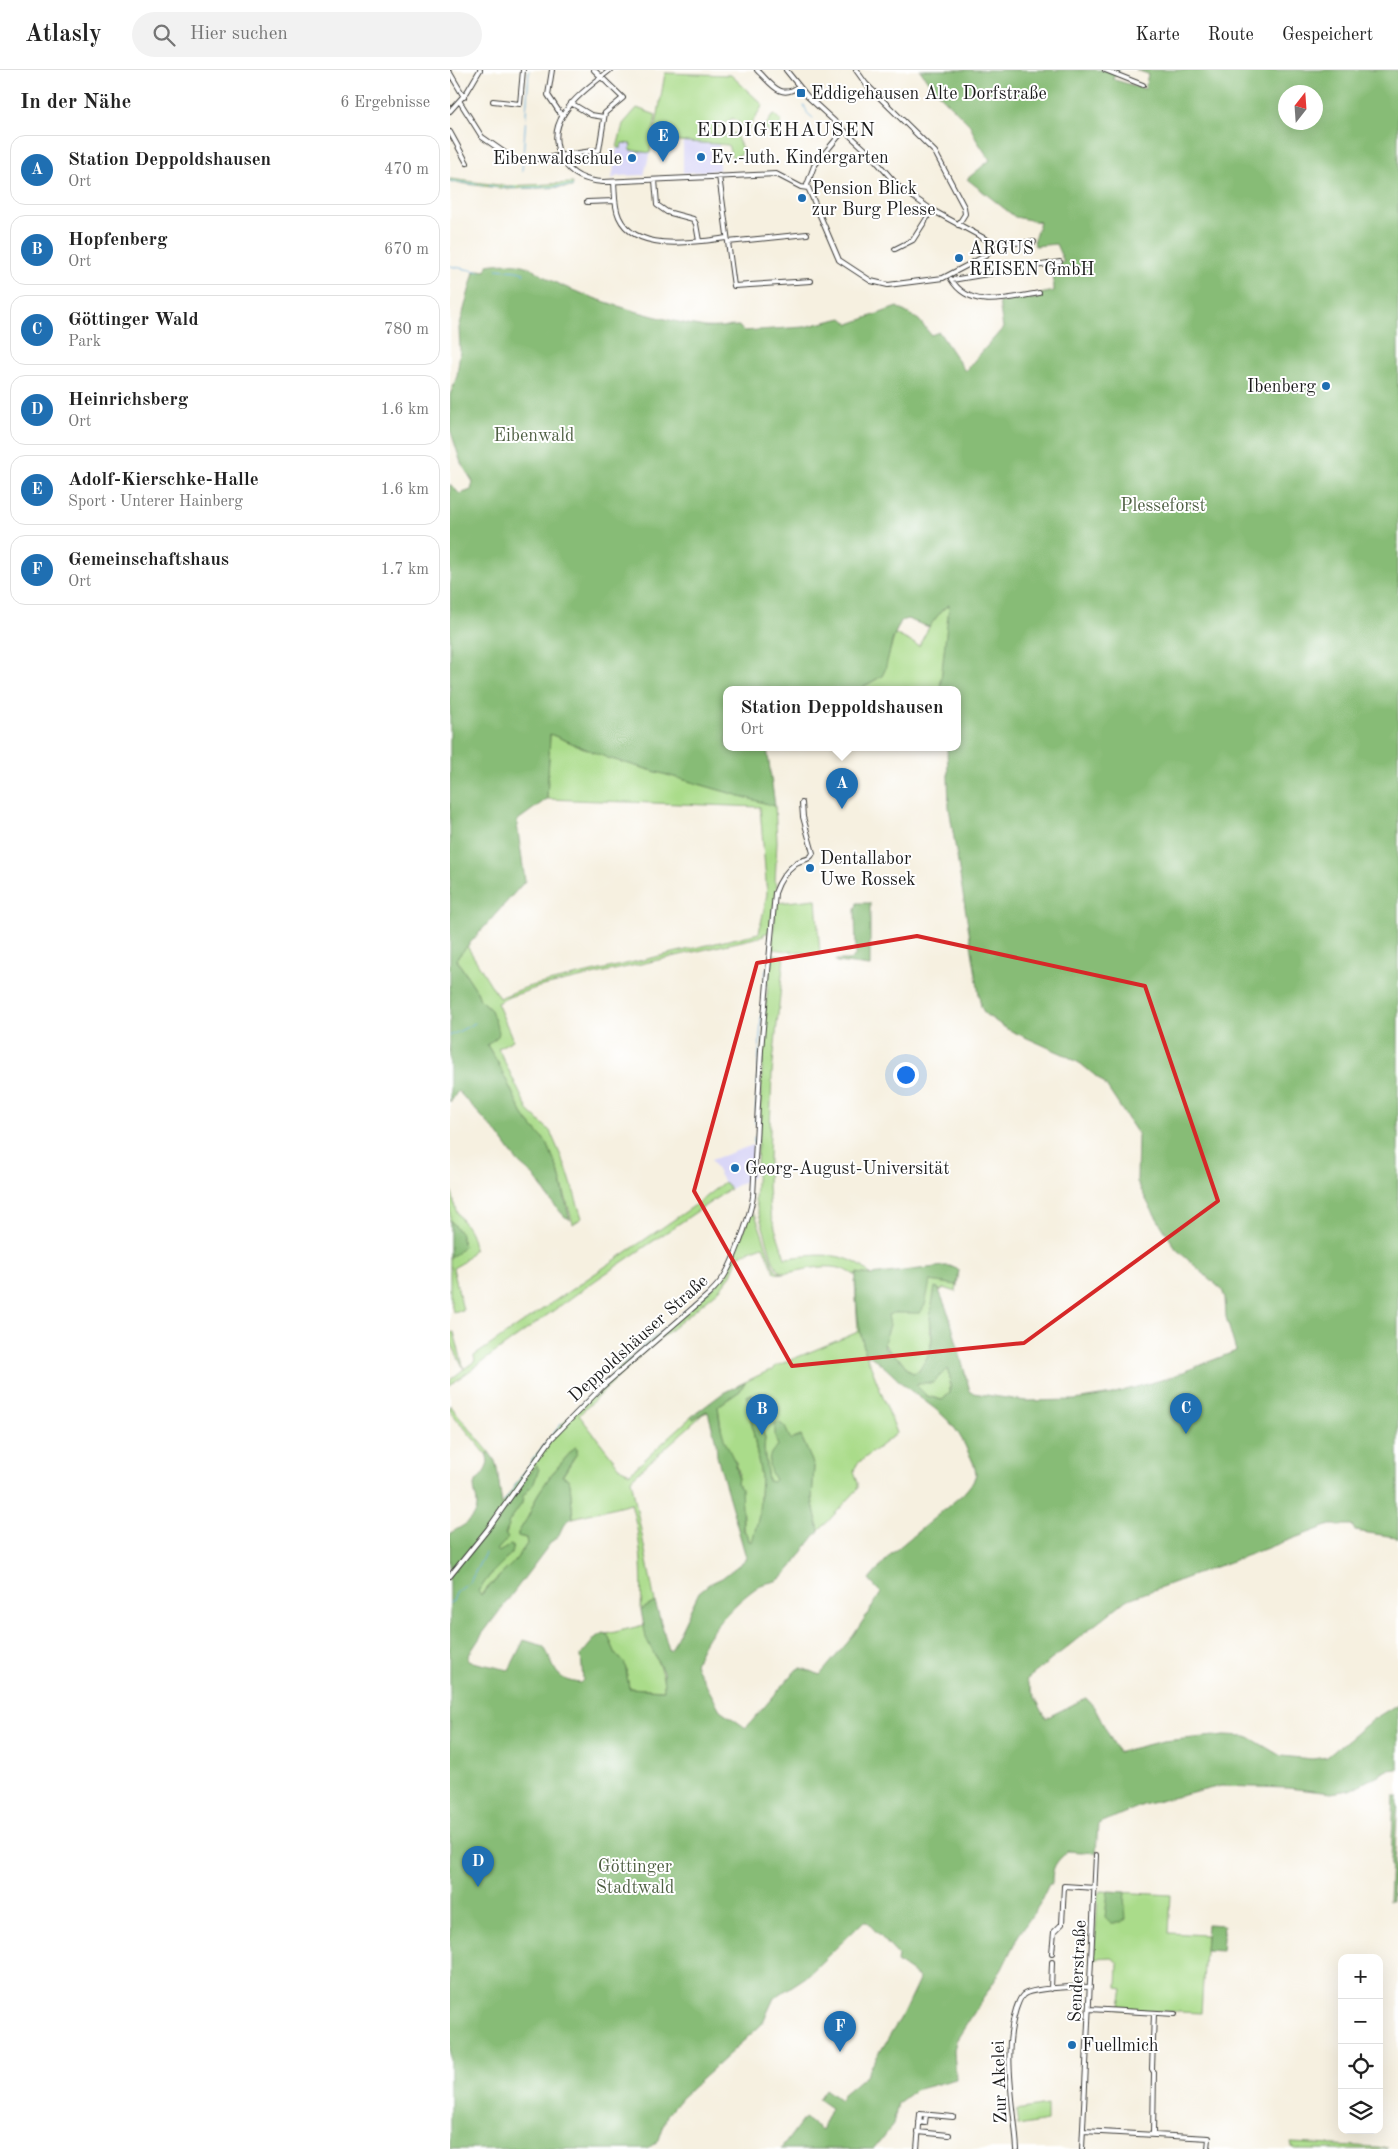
<!DOCTYPE html>
<html lang="de">
<meta charset="utf-8">
<style>
body{margin:0;font-family:"Old Standard TT",serif;background:#f2f2f2;color:#222}
.controls{position:absolute;right:15px;bottom:15px;display:grid;overflow:hidden;border-radius:10px;box-shadow:0 5px 20px #0002}
.controls button{width:45px;height:45px;display:grid;place-items:center;padding:0;border:0;border-bottom:1px solid #e0e0e0;background:#fff;color:#222;font:25px sans-serif}
.compass{position:absolute;left:828px;top:15px;width:45px;height:45px;border-radius:50%;background:#fff;box-shadow:0 5px 20px #0002;rotate:17deg}
.you{position:absolute;left:455px;top:1004px;width:18px;height:18px;margin:-12px;border:4px solid #fff;border-radius:50%;background:#1a73e8;box-shadow:0 0 0 8px #1a73e833}
.badge{display:grid;place-items:center;width:32px;height:32px;border-radius:50%;background:#1f6fb2;color:#fff;font-size:16px;font-weight:700}
.pin{position:absolute;translate:-50% -41px;filter:drop-shadow(0 1px 2px #0008)}
.pin::after{content:'';position:absolute;top:26px;width:18px;height:15px;background:inherit;clip-path:polygon(0 0,100% 0,50% 100%)}
.popup{position:absolute;left:273px;top:616px;width:238px;height:65px;box-sizing:border-box;display:grid;place-content:center;border-radius:10px;background:#fff;filter:drop-shadow(0 1px 4px #0005);font-size:16px;white-space:nowrap;color:#767676}
.popup b{font-size:19px;color:#222}
.popup::after{content:'';position:absolute;left:50%;top:100%;margin-left:-10px;border:10px solid transparent;border-top-color:#fff}
.list{margin:0;padding:0;list-style:none}
h2{display:flex;justify-content:space-between;align-items:center;height:65px;margin:0;padding:0 20px;font-size:21px}
h2 small{font-size:16px;font-weight:400;color:#767676}
.list li{display:grid;grid-template-columns:32px 1fr auto;gap:15px;align-items:center;box-sizing:border-box;height:70px;margin:0 10px 10px;padding:0 10px;border:1px solid #e0e0e0;border-radius:15px}
.list b{display:block;font-size:19px;white-space:nowrap}
.list p{margin:0;font-size:16px;white-space:nowrap;color:#767676}
.list em{font-size:16px;font-style:normal;color:#767676}
.icon{flex:none;width:28px;height:28px;fill:none;stroke:currentColor;stroke-width:2;stroke-linecap:round;stroke-linejoin:round}
.map{position:relative;flex:none;width:948px;height:2079px;overflow:hidden}
header{display:flex;align-items:center;gap:30px;box-sizing:border-box;height:70px;padding:0 25px;background:#fff;border-bottom:1px solid #e0e0e0}
header strong{font-size:24px}
nav{display:flex;gap:28px;margin-inline-start:auto;font-size:18px}
.search{width:350px;height:45px;background:#f2f2f2;display:flex;align-items:center;gap:12px;box-sizing:border-box;padding:0 18px;border-radius:28px;color:#767676;font-size:19px}
main{display:flex}
aside{flex:1;background:#fff}
.map>svg:first-child{display:block}
</style>
<header>
<strong>Atlasly</strong>
<div class="search"><svg class="icon" aria-label="search" viewBox="0 0 24 24"><circle cx="10" cy="10" r="6"/><path d="M15 15l6 6"/></svg>Hier suchen</div>
<nav><a>Karte</a><a>Route</a><a>Gespeichert</a></nav>
</header>
<main>
<aside>
<h2>In der Nähe<small>6 Ergebnisse</small></h2>
<ul class="list">
<li><span class="badge">A</span><div><b>Station Deppoldshausen</b><p>Ort</p></div><em>470 m</em></li>
<li><span class="badge">B</span><div><b>Hopfenberg</b><p>Ort</p></div><em>670 m</em></li>
<li><span class="badge">C</span><div><b>Göttinger Wald</b><p>Park</p></div><em>780 m</em></li>
<li><span class="badge">D</span><div><b>Heinrichsberg</b><p>Ort</p></div><em>1.6 km</em></li>
<li><span class="badge">E</span><div><b>Adolf-Kierschke-Halle</b><p>Sport · Unterer Hainberg</p></div><em>1.6 km</em></li>
<li><span class="badge">F</span><div><b>Gemeinschaftshaus</b><p>Ort</p></div><em>1.7 km</em></li>
</ul>
</aside>
<div class="map">
<svg width="948" height="2079" viewBox="0 0 948 2079">
<rect width="100%" height="100%" fill="#fff"/>
<filter id="ink" filterUnits="userSpaceOnUse"><feTurbulence type="fractalNoise" baseFrequency=".02" numOctaves="2"/><feDisplacementMap in="SourceGraphic" scale="10" xChannelSelector="R" yChannelSelector="G"/><feConvolveMatrix kernelMatrix="1 2 1 2 8 2 1 2 1" color-interpolation-filters="sRGB"/></filter>
<filter id="wash" filterUnits="userSpaceOnUse"><feTurbulence type="fractalNoise" baseFrequency=".0096" numOctaves="4" result="noise"/><feDisplacementMap in="SourceGraphic" scale="20" xChannelSelector="R" yChannelSelector="G"/><feGaussianBlur stdDeviation="1.12" result="paint"/><feColorMatrix in="noise" values="0 0 0 0 0 0 0 0 0 0 0 0 0 0 0 0 0 1.4 0 .05"/><feComposite in="paint" operator="in"/></filter>
<g filter="url(#wash)">
<rect width="100%" height="100%" fill="#f6f0e0"/>
<path fill="#d9d6f7" d="M233,71L269,74V100L233,103Z
M172,73L181,74V80L200,83L194,105L168,106L162,109L167,78H171Z
M303,1075V1107L280,1119L275,1114L261,1090Z"/>
<path fill="#aadc8a" stroke="#637c53" d="M215,3L281,5L313,35L298,59L283,48L262,61L275,66L285,63L294,83L282,88L278,75L226,71L204,68Z
M187,38L206,45L200,83L180,80L181,74L172,73L171,78H167L173,54Z
M325,45L332,52L321,64L314,58L322,46Z
M0,109L57,116L123,113L122,117L57,119L0,112Z
M500,534L490,620H464L453,617L451,620H412L413,617L432,606L445,564L469,576C477,560 485,544 500,534Z
M100,664L158,688L325,736L327,771L325,813L327,814L320,862L313,864L314,866L89,917L59,927L47,933L63,970L48,978L78,1040L100,1061L117,1100L132,1148L123,1154L108,1100L97,1073L74,1047L48,993L37,975L48,966L41,940L30,930L27,921L6,889L17,876L49,928L77,917L309,863L317,824L310,737L97,729Z
M366,829L370,885L322,879L326,833Z
M321,884L334,886L322,1003L318,1116L320,1143L335,1188C365,1185 398,1179 421,1205L406,1203V1206C384,1190 361,1199 336,1203L329,1201L323,1191L305,1130L315,944Z
M274,1112L280,1119L146,1210L0,1315V1310L14,1299L0,1271V1263L4,1262L14,1299L25,1291L24,1286L244,1136Z
M0,1119C5,1126 3,1135 7,1142C15,1157 22,1159 24,1179L12,1193L3,1198L13,1240L3,1242L0,1225V1187L7,1183L10,1163L0,1150Z
M305,1144L323,1195L328,1202L334,1204L325,1203L313,1176L289,1185L281,1205L269,1220L193,1283L129,1345L171,1399L180,1403L241,1347L243,1349L256,1341L258,1342L253,1344L181,1409L205,1532L191,1540C193,1502 191,1469 181,1433L123,1448L120,1413L118,1409L112,1407L127,1383V1378L125,1377L101,1405L88,1424L78,1447L68,1463V1466L76,1468L77,1474L64,1492L30,1525L28,1521L41,1504L52,1480L49,1482L47,1481C52,1473 59,1462 58,1453L72,1433L73,1426L84,1413L54,1438L52,1435C67,1413 81,1390 98,1370C148,1311 211,1266 267,1214L278,1197L300,1145Z
M407,1210L410,1262L416,1284L447,1363L407,1394L404,1401L408,1413V1419L369,1461L362,1429L364,1396L351,1366L341,1370L326,1371L329,1376C314,1385 320,1398 325,1410L323,1412L318,1411L314,1379L315,1367L313,1363L312,1352L307,1345L302,1324L297,1326L311,1407L309,1445L304,1471L300,1472L293,1457V1444L287,1413L289,1403L286,1392L281,1388L272,1364L268,1336L290,1321L295,1312L320,1300L322,1301L326,1296L408,1262L405,1211Z
M480,1210L507,1215L506,1222L494,1218L490,1221L488,1218L480,1260L482,1267L480,1282L469,1301L463,1303C458,1301 433,1276 434,1272C435,1263 440,1258 438,1248L415,1241Z
M497,1298L500,1307V1323L492,1330L477,1326L466,1315Z
M0,1335L39,1382L36,1384L0,1341Z
M194,1555C198,1578 213,1595 215,1620L179,1618L175,1594L166,1584L157,1564Z
M650,1821L721,1825L719,1863L756,1865L751,1943L669,1939L673,1919L667,1918L668,1894L662,1887L644,1888L648,1824Z
M597,2035V2051L568,2056L566,2040Z
M841,2073L929,2077L938,2079H846L842,2077Z"/>
<path fill="#87bc76" stroke="#526c49" fill-rule="evenodd" d="M470,0H670L663,8L665,10L695,19L698,4L686,0H948V1469L945,1467L905,1461L902,1455H880L676,1530L576,1610L596,1648L636,1628L644,1637L668,1682L713,1671L775,1665L797,1666L831,1686L862,1689L877,1687L922,1650L948,1634V1699L938,1700L900,1720L881,1723L838,1718L771,1716L693,1735L648,1754L646,1783L618,1781C605,1793 602,1796 602,1814H599L589,1835L568,1866L552,1899L506,1971L504,1981L506,2009L465,2020L448,2033L443,2055L424,2079H331L354,2048L371,2060L381,2038L368,2029L375,2019L390,2030L392,2025L416,2005L453,1944L470,1908L447,1892L448,1885L417,1852H413L356,1907L324,1928L312,1954L231,2028L217,2045L209,2070L197,2079H0V1463C11,1457 27,1450 27,1435C27,1428 24,1422 24,1415C31,1405 42,1397 36,1384L39,1382L45,1391L47,1398L52,1435L54,1437L86,1395L89,1399L84,1413L73,1426L72,1433L58,1453L59,1456L55,1464L58,1468L47,1480L49,1482L60,1475L63,1476L61,1484L41,1504L28,1521L31,1525L64,1492L77,1474L76,1468L68,1466V1463L78,1447L88,1424L101,1405L125,1377L127,1378V1383L112,1406L118,1409L120,1413L123,1448C108,1454 114,1465 102,1471L33,1563L18,1586V1591L59,1600L74,1570L93,1576C106,1594 101,1610 130,1613L133,1610L131,1585L146,1567L154,1563L157,1564L166,1584L175,1594L179,1618L210,1620H214L213,1602L196,1568L191,1540L205,1532L219,1580H221L249,1522L259,1514L272,1508L295,1490L296,1487L267,1386L266,1372L258,1342L256,1341L243,1349L241,1347L273,1323L295,1312L290,1321L268,1336C269,1346 270,1356 273,1365C278,1383 291,1394 287,1413L291,1419L293,1460L298,1465L299,1471L302,1472L309,1445L311,1407L297,1326L302,1323L307,1345L312,1352L313,1363L315,1367L314,1379L318,1411L323,1412L325,1410C318,1399 315,1385 328,1376L325,1366V1354L329,1352L335,1357L341,1370L351,1366L364,1396L362,1429L369,1461C355,1475 345,1497 331,1508C325,1513 316,1512 309,1516C284,1533 253,1565 245,1595L270,1640L296,1658L347,1599L352,1598L370,1605L403,1566L431,1523L419,1510L441,1484L513,1424L523,1412L526,1404C525,1396 522,1389 518,1382C503,1346 483,1339 455,1316C442,1305 431,1291 416,1284C408,1258 405,1230 406,1203L421,1205L494,1196H500L509,1200L507,1215L480,1211L475,1235L470,1243H443L438,1245L440,1255L434,1273L435,1278L452,1291L458,1300L463,1303L469,1301L480,1282L482,1267L480,1247L485,1217L488,1218L499,1245L520,1321L523,1323L576,1331L625,1330L662,1324L718,1308L786,1281L776,1247L775,1228L772,1220L726,1179L700,1137L687,1112L688,1064L654,1013L631,994L615,985L557,959L535,944L531,937L499,737L497,678H507V620H490L499,535L493,539L479,557L457,549L451,551L443,568L435,600L432,606L413,617L412,620H277V678H317L325,736L158,688L100,664L97,729L68,750L67,754L75,811L6,889L27,921L30,930L41,940L49,962L48,966L37,975L48,993L74,1047L97,1073L108,1100L120,1150L114,1146L101,1131L84,1106L68,1092L47,1063L8,1021L0,1032V414L10,424L21,420L23,412L11,393L0,359V325L7,306L10,281L9,258L24,202L28,200L36,201L37,195C82,188 79,202 115,217C156,234 211,250 255,257C265,258 278,256 289,256L293,261L354,257L392,248L399,254L447,237L469,250L481,265L489,262L515,301L553,258L549,232L578,227L582,229L590,228V224L604,221L603,195L614,192L606,174L585,176L584,170L590,152L565,147L517,109L540,90L526,69L520,55L481,16ZM836,22H866V52H836ZM497,1299L500,1307V1323L492,1330L477,1326L466,1315L468,1313H483Z
M407,833H420V896L386,892V890H401L406,884L405,839L406,838Z
M0,1150L10,1163L14,1176L7,1183L0,1187Z
M944,1726H948L942,1831H939Z
M658,1821L676,1822L674,1828L676,1849L671,1853H661L655,1847Z
M757,1854L774,1855L772,1881L755,1880Z"/>
<g fill="none" stroke-linecap="round" stroke-linejoin="round">
<path stroke="#67addd" stroke-width="1" d="M354,35L357,42
M357,43L363,48
M72,102L79,1
M0,111L48,117
M51,118H66
M70,118L123,116
M0,196L31,202
M46,199L67,201L74,203L73,205
M0,966L25,953
M305,1053L311,950L316,899
M304,1074V1067
M126,1339L184,1284L256,1223L270,1209
M54,1432L86,1385L111,1354
M0,1533L3,1531L6,1523L20,1512L35,1483"/>
</g>
</g>
<g filter="url(#ink)">
<g fill="none" stroke-linecap="round" stroke-linejoin="round">
<g stroke="#3d3c39" stroke-width="6">
<path id="street" d="M102,0L98,25L112,46
M160,0C133,22 88,51 114,92C122,105 137,111 153,112L326,104L351,117L358,118
M307,0C321,13 330,31 349,16
M336,0L357,26L419,83L449,117L482,140L541,172L540,179L537,185L493,208L438,215L421,211L389,190L357,115L364,96L393,61
M406,0L416,14L485,82L514,137L515,144L508,155
M655,0L693,15
M0,3L14,27
M43,31L70,34L73,0
M10,32L32,67L58,85
M121,33L141,45L154,47
M0,41L17,22L30,0
M0,62L17,93
M88,89L149,80L155,43L173,28L144,0
M269,106L284,216L361,211
M205,110L207,135L217,142L243,149L246,154L249,171
M164,112C165,124 164,136 169,147C185,183 246,172 277,168
M137,132L165,131
M278,172L357,164
M541,172L562,173L584,172
M445,179L463,170L482,140
M501,209C520,241 559,228 589,223
M502,210L610,192
M0,1506L38,1459L102,1368L152,1317L259,1224C265,1218 272,1211 276,1203C285,1188 301,1143 303,1126L311,980L325,823C329,811 337,800 346,793C352,789 360,791 363,783L353,747L352,733
M602,1883L604,1862L612,1854L614,1816L645,1818
M601,1919L602,1892
M639,1939L725,1944
M469,2052L475,2053L476,2045
M633,2061L759,2068L758,2079
M468,2062L499,2065
M703,2064L704,2002L702,1999L704,1943
M467,2079L470,2044L503,2047
M567,2079C564,2032 552,1985 566,1939C568,1934 569,1929 573,1925C581,1918 628,1916 640,1917
M632,2079L646,1785"/>
</g>
<use href="#street" stroke="#fff" stroke-width="4"/>
</g>
</g>
<path fill="none" stroke="#d62828" stroke-width="4" stroke-linejoin="round" d="M467,866L695,916L768,1131L574,1273L342,1296L244,1121L307,893Z"/>
<g fill="#1f6fb2" stroke="#fff" stroke-width="2">
<rect x="346" y="18" width="10" height="10" rx="2.5"/>
<circle cx="251" cy="87" r="5"/>
<circle cx="182" cy="88" r="5"/>
<circle cx="352" cy="128" r="5"/>
<circle cx="509" cy="188" r="5"/>
<circle cx="876" cy="316" r="5"/>
<circle cx="360" cy="798" r="5"/>
<circle cx="285" cy="1098" r="5"/>
<circle cx="622" cy="1975" r="5"/>
</g>
<g text-anchor="middle" stroke-width="4" stroke-linejoin="round" paint-order="stroke">
<g font-size="18" fill="#1c1c1c" stroke="#fff" text-anchor="start">
<text x="361" y="29">Eddigehausen Alte Dorfstraße</text>
<text x="261" y="93">Ev.-luth. Kindergarten</text>
<text x="172" y="94" text-anchor="end">Eibenwaldschule</text>
<text x="362" y="124">Pension Blick<tspan x="362" dy="21">zur Burg Plesse</tspan></text>
<text x="519" y="184">ARGUS<tspan x="519" dy="21">REISEN GmbH</tspan></text>
<text x="866" y="322" text-anchor="end">Ibenberg</text>
<text x="370" y="794">Dentallabor<tspan x="370" dy="21">Uwe Rossek</tspan></text>
<text x="295" y="1104">Georg-August-Universität</text>
<text x="632" y="1981">Fuellmich</text>
</g>
<g font-size="18" fill="#4e5f42" stroke="#fff">
<text x="84" y="371">Eibenwald</text>
<text x="713" y="441">Plesseforst</text>
<text x="185" y="1802">Göttinger<tspan x="185" dy="21">Stadtwald</tspan></text>
</g>
<g font-size="18" fill="#1c1c1c" stroke="#fff">
<text transform="translate(188 1268) rotate(-42)" y="6">Deppoldshäuser Straße</text>
<text transform="translate(627 1901) rotate(-87)" y="6">Senderstraße</text>
<text transform="translate(549 2012) rotate(-92)" y="6">Zur Akelei</text>
</g>
<g font-size="20" letter-spacing="1" fill="#1c1c1c" stroke="#fff">
<text x="336" y="66">EDDIGEHAUSEN</text>
</g>
</g>
</svg>
<div class="controls">
<button>+</button>
<button>−</button>
<button><svg class="icon" aria-label="locate" viewBox="0 0 24 24"><circle cx="12" cy="12" r="6"/><path d="M12 2v4M12 18v4M2 12h4M18 12h4"/></svg></button>
<button><svg class="icon" aria-label="layers" viewBox="0 0 24 24"><path d="M12 4l9 5-9 5-9-5zM3 14l9 5 9-5"/></svg></button>
</div>
<svg class="compass" viewBox="-18 -18 36 36"><path d="M0-13l5 13h-10z" fill="#e53935"/><path d="M0 13l5-13h-10z" fill="#767676"/></svg>
<div class="you"></div>
<div class="pin badge" style="left:392px;top:739px">A</div>
<div class="popup"><b>Station Deppoldshausen</b>Ort</div>
<div class="pin badge" style="left:312px;top:1365px">B</div>
<div class="pin badge" style="left:736px;top:1364px">C</div>
<div class="pin badge" style="left:28px;top:1817px">D</div>
<div class="pin badge" style="left:213px;top:92px">E</div>
<div class="pin badge" style="left:390px;top:1982px">F</div>
</div>
</main>
